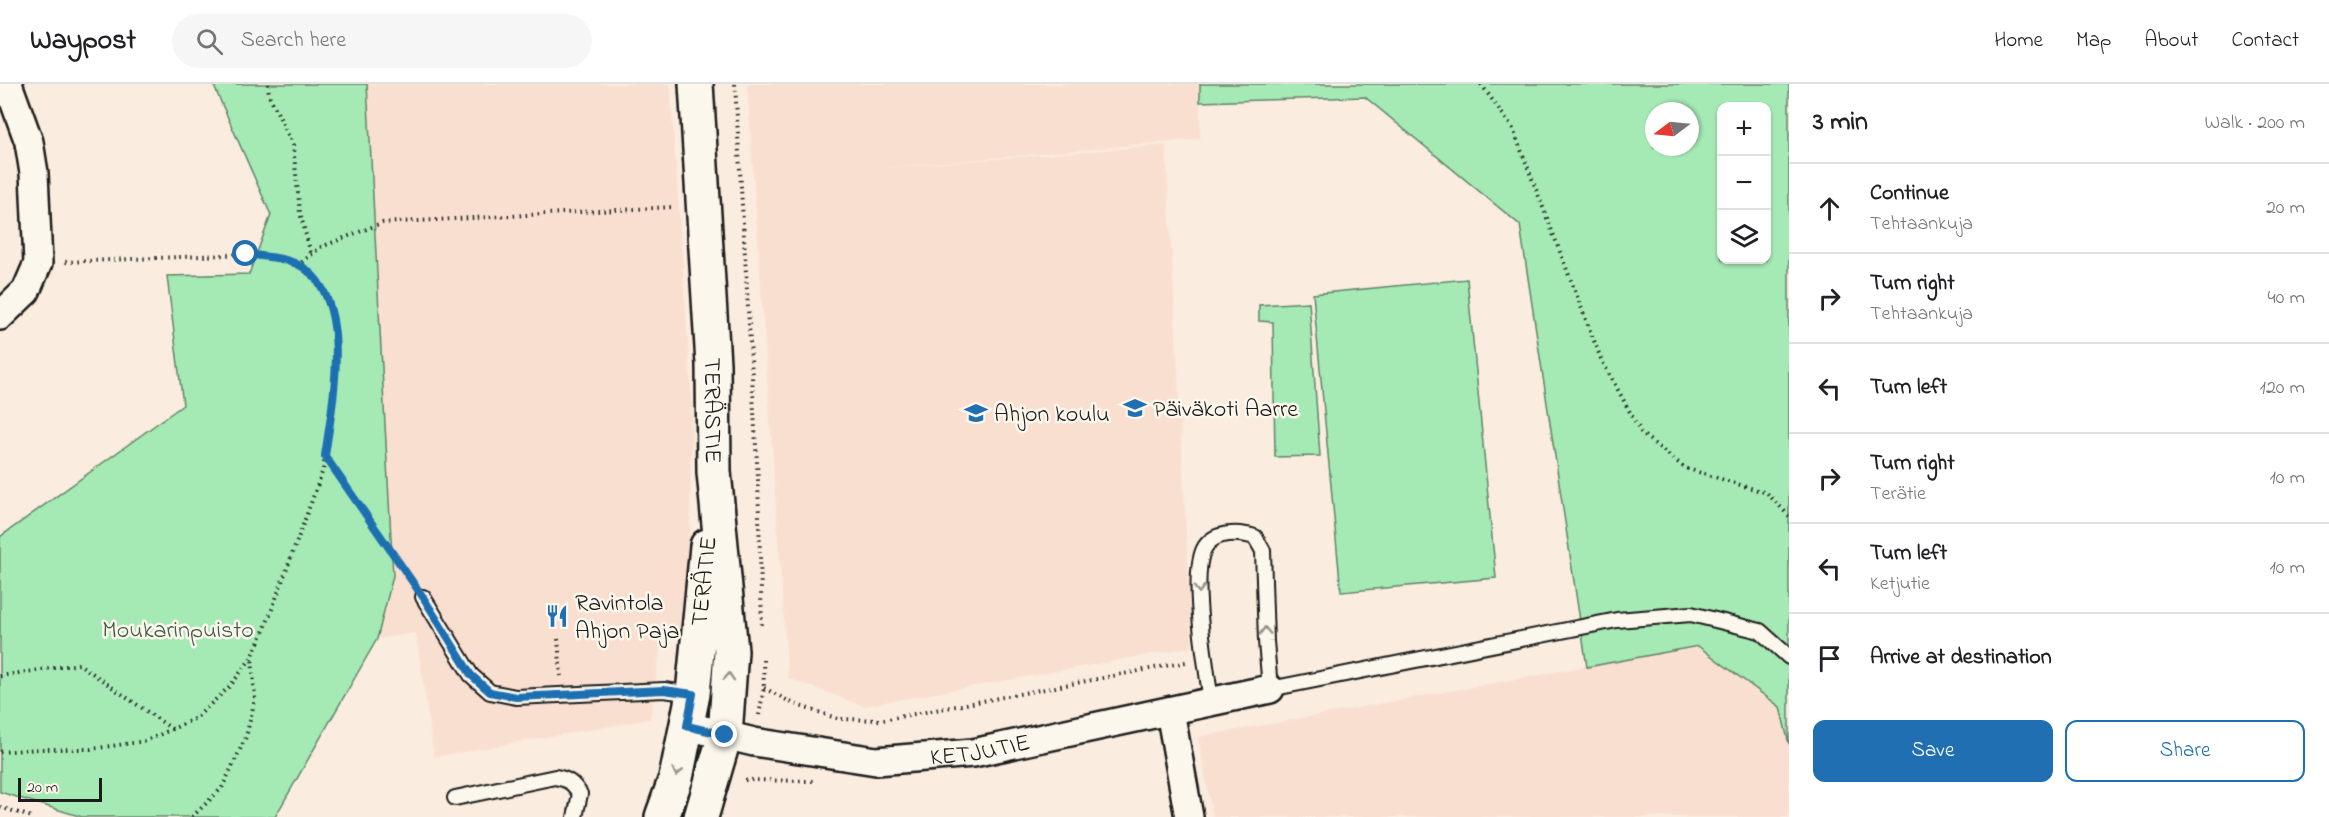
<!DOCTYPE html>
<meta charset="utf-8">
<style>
body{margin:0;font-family:"Indie Flower",sans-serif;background:#f6f6f6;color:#202124}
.controls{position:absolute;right:18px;top:18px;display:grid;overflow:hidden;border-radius:12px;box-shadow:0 2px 4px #0004}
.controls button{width:54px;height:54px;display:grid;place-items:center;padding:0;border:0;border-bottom:2px solid #e0e0e0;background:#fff;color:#202124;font:30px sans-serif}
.compass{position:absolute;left:1645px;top:18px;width:54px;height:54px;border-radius:50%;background:#fff;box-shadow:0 2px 4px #0004;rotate:254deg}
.scale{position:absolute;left:18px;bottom:15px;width:84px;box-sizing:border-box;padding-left:6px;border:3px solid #1c1c1c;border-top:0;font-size:16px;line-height:21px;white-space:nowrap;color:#1c1c1c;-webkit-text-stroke:4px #fbf7ec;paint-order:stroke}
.stop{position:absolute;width:18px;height:18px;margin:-14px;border:4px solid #1f6fb2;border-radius:50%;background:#fff}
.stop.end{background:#1f6fb2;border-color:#fff;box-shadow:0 2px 6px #0008}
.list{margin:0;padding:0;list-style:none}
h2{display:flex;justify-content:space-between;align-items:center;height:78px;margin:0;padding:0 24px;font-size:26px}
h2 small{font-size:20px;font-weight:400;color:#757577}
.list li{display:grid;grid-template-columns:39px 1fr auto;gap:18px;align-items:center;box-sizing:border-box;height:90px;padding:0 24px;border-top:2px solid #e0e0e0}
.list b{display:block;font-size:22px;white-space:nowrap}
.list p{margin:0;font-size:20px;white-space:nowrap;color:#757577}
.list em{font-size:20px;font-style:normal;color:#757577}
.actions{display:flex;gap:12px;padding:18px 24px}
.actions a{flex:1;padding:14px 0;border:2px solid #1f6fb2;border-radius:12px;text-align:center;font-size:21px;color:#1f6fb2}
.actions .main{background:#1f6fb2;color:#fff}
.icon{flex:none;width:33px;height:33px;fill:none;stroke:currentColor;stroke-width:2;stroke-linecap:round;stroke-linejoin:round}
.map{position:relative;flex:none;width:1789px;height:733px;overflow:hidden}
header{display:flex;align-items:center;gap:36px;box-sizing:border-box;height:84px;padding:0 30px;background:#fff;border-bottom:2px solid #e0e0e0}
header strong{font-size:28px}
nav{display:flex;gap:33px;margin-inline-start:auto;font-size:21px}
.search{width:420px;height:54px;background:#f6f6f6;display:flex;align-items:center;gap:15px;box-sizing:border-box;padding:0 21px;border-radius:33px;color:#757577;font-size:22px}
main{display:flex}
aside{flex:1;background:#fff}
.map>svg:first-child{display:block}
</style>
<header>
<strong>Waypost</strong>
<div class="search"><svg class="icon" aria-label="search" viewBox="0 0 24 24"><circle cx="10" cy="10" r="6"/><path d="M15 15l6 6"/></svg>Search here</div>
<nav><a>Home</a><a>Map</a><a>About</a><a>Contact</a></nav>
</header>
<main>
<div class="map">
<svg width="1789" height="733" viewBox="0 0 1789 733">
<rect width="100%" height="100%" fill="#faecdf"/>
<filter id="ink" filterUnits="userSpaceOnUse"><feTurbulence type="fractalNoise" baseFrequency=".0167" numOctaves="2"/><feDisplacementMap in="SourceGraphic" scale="12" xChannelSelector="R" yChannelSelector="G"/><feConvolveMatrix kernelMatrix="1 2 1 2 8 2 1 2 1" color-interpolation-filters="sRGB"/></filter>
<g filter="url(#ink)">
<path fill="#f9dfcf" d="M367,0H670L692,319L688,550L662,551L650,635L434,673L416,549L377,555L393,492Z
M747,0H1200V55L872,85L1166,61L1192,563L863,622L788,594Z
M1698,562L1780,623L1789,660V733H1213L1198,653Z"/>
<path fill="#a5eab5" stroke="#608368" stroke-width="1.5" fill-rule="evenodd" d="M213,0H367L393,492L377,555L275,733H82L0,708V453L183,321L167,192L249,190L271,131Z
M1200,0H1789V660L1780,623L1698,562L1587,583L1520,141L1365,13L1200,18ZM1722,22H1766V176H1722ZM1654,27H1690V63H1654Z
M1467,195L1496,494L1341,508L1313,210Z
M1309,218L1320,372L1275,373L1273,238L1259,237V221Z"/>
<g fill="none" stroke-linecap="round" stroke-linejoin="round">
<g stroke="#1c1c1c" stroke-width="18">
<path id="lane" d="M423,513L471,591L490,608L516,613L664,606L693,610
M1211,618C1207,585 1189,489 1205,463C1215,447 1239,448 1255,453L1263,467L1266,557L1270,605L1617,536L1691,530L1760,547L1789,573
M455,714L555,693C568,695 573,699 580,710L575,733"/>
</g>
<g stroke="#1c1c1c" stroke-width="32">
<g id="street">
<path d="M0,232L26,207L38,179L34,89L29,58L8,0"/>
<path d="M1170,627L1189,733"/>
<path id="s1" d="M687,642L754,658L876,677L973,669L1270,605"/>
</g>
</g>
<g stroke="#1c1c1c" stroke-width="38">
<g id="secondary">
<path id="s2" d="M696,0L713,280L714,388L731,567L725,651L701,733"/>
<path d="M662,733L676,694L693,610L707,462"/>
</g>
</g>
<path stroke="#1c1c1c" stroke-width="4" stroke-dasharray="1.5 4.5" stroke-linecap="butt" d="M268,0L269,11L293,61L300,129L311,170
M735,0L758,396L762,545
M1481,0L1513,45L1601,275L1642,350L1685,384L1767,409L1789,432
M297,182L321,163L382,139L672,123
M325,371L412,498
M558,555L561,592
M0,592L79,580L172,645
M764,604L794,620L839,635L883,636L1186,578
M759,631L764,604L763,576
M0,668L39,665H91L146,657L196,634L231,601L252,573L267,539L323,386L336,286L334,237L323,206L304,184L283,176L247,170L65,178
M745,696L813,697
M0,723L32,733
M192,733L222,704L246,653L255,615L252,573"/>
<use href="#lane" stroke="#fbf7ec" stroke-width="14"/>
<use href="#street" stroke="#fbf7ec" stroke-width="27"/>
<use href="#secondary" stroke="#fbf7ec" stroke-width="33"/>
</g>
<defs><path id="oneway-chevron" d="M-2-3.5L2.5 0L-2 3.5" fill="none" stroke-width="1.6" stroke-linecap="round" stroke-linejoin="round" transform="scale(1.5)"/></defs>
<g stroke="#97948e">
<use href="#oneway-chevron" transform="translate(1199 505) rotate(89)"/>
<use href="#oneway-chevron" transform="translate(1265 547) rotate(-92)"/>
<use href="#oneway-chevron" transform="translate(729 593) rotate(-86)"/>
<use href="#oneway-chevron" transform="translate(677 688) rotate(103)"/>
</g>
</g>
<g fill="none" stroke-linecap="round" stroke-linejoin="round" filter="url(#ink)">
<path stroke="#1f6fb2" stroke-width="8" d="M246,170C265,173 288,173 304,184C354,218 332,322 325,372L423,513L471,591L490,608L516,613L664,606L693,610L687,642L725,651"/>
</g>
<defs>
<g id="school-bare" transform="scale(1.8)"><path d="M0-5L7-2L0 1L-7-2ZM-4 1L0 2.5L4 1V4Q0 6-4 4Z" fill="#1f6fb2" stroke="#fbf7ec" stroke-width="2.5" paint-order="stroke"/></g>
<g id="restaurant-bare" transform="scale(1.8)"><path d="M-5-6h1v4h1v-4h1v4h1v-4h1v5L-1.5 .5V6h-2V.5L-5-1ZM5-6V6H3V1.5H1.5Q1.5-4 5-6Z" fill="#1f6fb2" stroke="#fbf7ec" stroke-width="2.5" paint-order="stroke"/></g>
</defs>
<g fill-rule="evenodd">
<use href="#school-bare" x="1135" y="324"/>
<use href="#school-bare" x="976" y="329"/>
<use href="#restaurant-bare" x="557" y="532"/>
</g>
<g text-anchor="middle" stroke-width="5" stroke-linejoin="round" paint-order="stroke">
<g font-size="24" fill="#1c1c1c" stroke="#fbf7ec" text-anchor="start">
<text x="1153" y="332">Päiväkoti Aarre</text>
<text x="994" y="337">Ahjon koulu</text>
<text x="575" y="526">Ravintola<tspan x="575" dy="28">Ahjon Paja</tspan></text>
</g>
<g font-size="24" fill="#1c1c1c" stroke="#fbf7ec">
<text dy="8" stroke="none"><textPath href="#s2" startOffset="327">TERÄSTIE</textPath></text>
<text transform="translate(703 497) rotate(-84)" y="8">TERÄTIE</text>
<text dy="8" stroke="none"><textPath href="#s1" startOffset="297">KETJUTIE</textPath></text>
</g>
<g font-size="24" fill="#455a4a" stroke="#fbf7ec">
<text x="178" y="553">Moukarinpuisto</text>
</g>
</g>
</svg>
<div class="controls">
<button>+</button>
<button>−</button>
<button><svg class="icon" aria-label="layers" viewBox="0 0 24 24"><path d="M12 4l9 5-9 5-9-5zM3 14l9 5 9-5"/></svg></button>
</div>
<svg class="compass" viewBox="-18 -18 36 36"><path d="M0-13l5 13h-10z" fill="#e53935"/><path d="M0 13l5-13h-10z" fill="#757577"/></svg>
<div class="scale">20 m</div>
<div class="stop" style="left:246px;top:170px"></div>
<div class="stop end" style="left:725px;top:651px"></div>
</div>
<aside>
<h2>3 min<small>Walk · 200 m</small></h2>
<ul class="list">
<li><svg class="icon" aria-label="ahead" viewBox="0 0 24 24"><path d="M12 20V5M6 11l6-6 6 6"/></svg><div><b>Continue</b><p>Tehtaankuja</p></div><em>20 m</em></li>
<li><svg class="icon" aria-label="right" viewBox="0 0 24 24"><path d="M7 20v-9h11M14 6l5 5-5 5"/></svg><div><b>Turn right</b><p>Tehtaankuja</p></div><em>40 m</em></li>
<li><svg class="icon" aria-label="left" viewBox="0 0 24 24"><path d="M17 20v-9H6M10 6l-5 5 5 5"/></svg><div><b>Turn left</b></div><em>120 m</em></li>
<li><svg class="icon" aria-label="right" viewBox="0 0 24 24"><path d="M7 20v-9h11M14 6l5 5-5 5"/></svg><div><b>Turn right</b><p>Terätie</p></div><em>10 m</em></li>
<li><svg class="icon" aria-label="left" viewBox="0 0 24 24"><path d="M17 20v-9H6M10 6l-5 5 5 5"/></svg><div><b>Turn left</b><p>Ketjutie</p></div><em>10 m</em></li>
<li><svg class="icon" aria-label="arrive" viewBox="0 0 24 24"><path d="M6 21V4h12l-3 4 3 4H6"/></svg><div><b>Arrive at destination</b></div></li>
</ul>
<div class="actions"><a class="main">Save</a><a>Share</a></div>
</aside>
</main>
